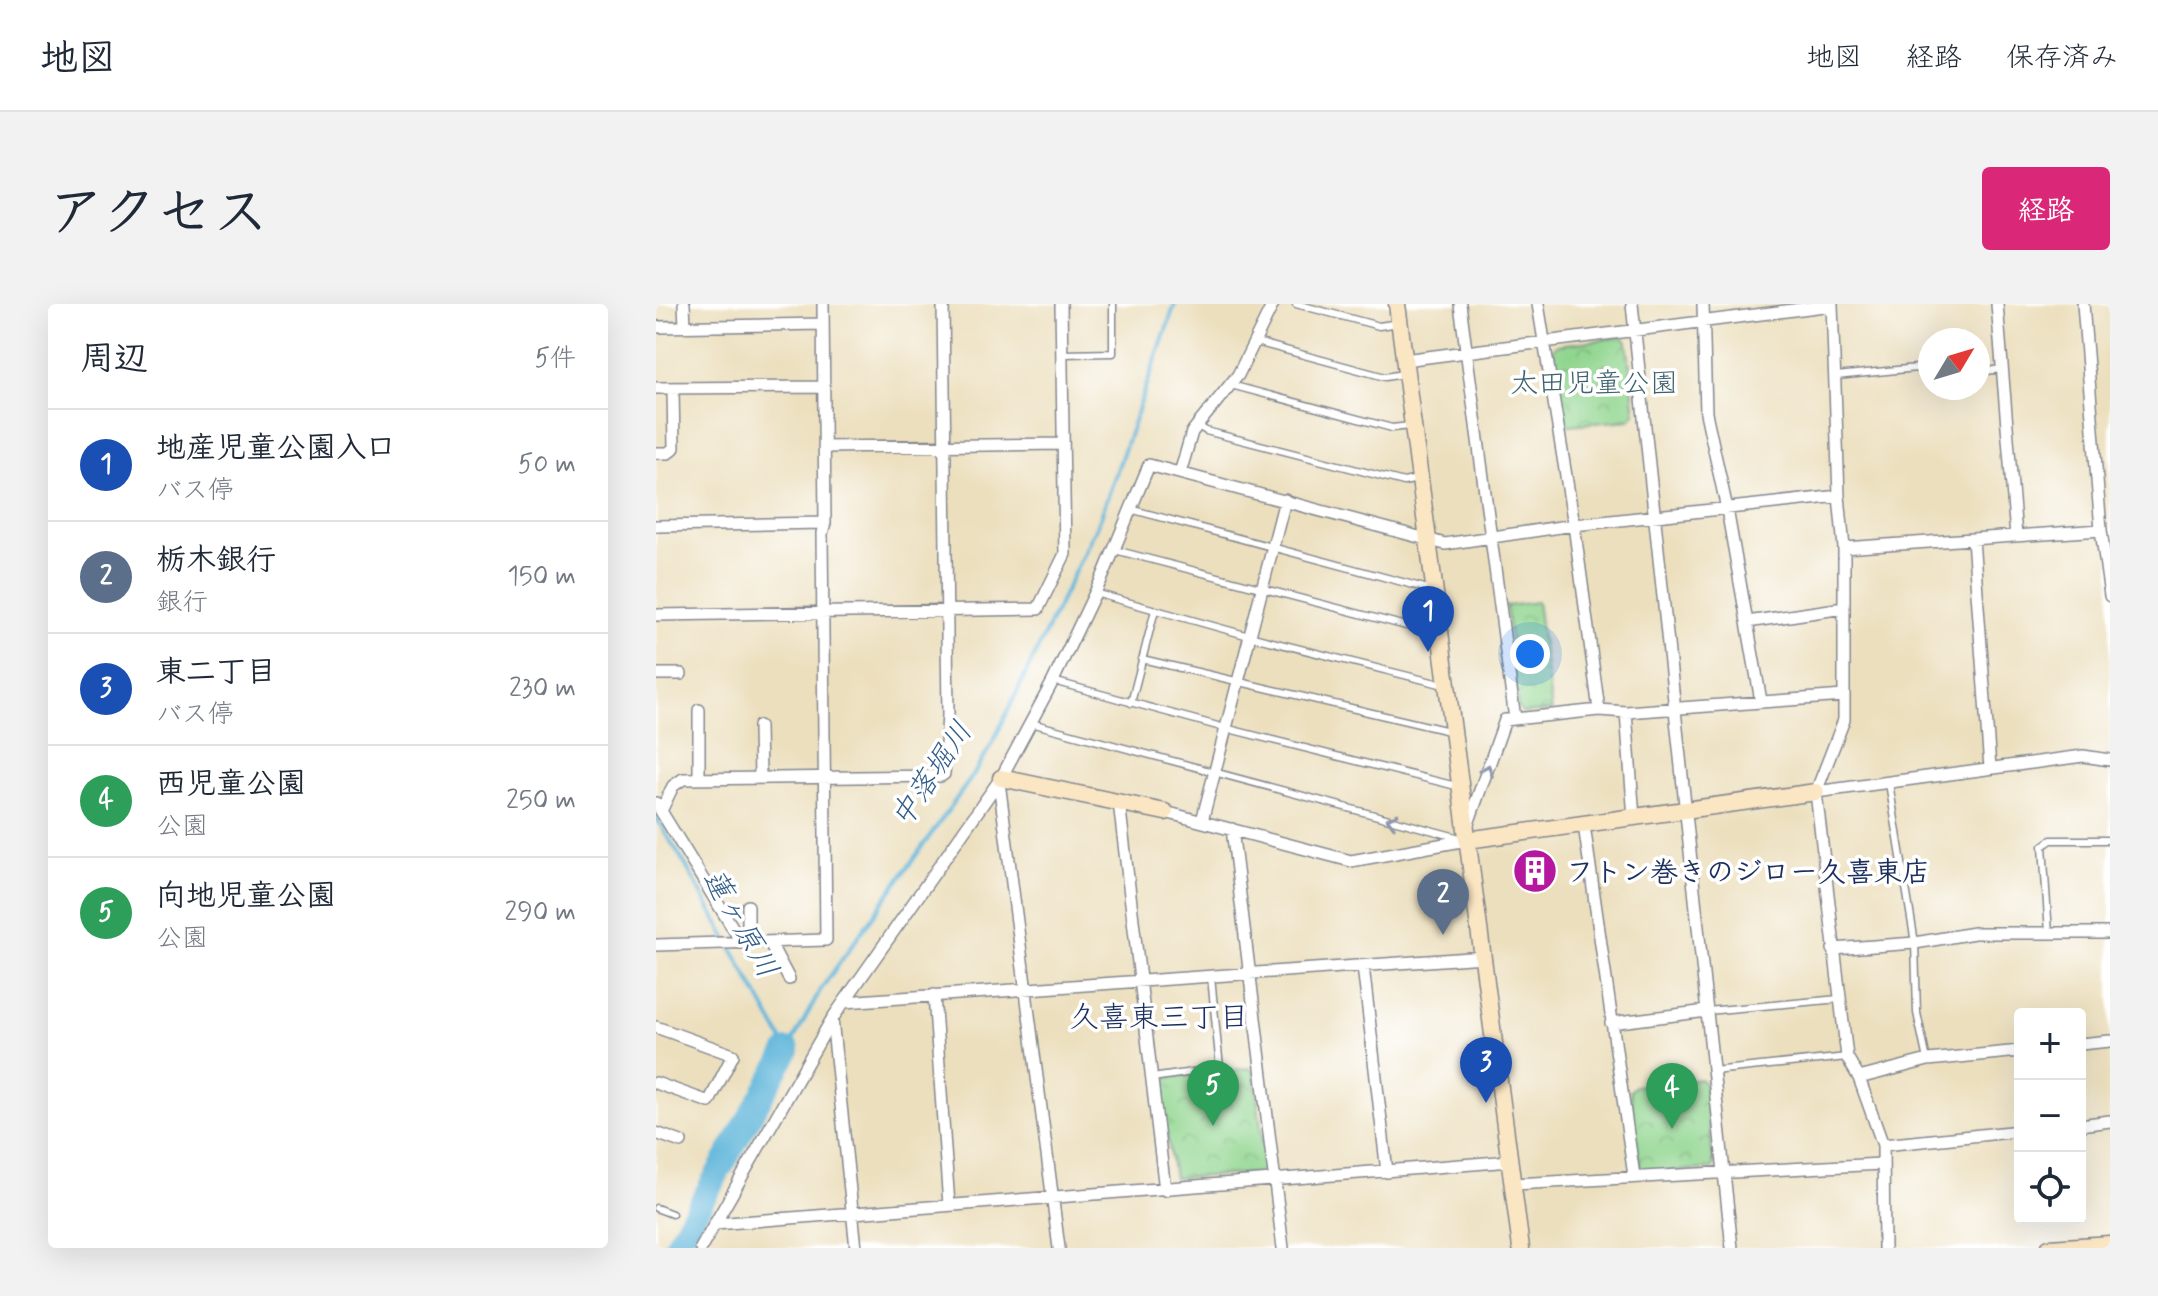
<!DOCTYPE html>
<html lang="ja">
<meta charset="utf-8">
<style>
body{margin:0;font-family:Mynerve,"Klee One",sans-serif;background:#f2f2f3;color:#1f2937}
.controls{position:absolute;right:24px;bottom:24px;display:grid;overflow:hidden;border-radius:8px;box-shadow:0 8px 32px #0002}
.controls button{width:72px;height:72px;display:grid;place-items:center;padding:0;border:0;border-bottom:2px solid #e0e1e3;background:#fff;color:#1f2937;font:40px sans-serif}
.compass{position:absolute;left:1262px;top:24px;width:72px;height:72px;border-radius:50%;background:#fff;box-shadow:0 8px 32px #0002;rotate:52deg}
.you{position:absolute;left:874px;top:350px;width:28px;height:28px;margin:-20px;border:6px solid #fff;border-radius:50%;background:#1a73e8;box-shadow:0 0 0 12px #1a73e833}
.badge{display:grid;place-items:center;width:52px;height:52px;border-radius:50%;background:#db2777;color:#fff;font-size:26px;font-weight:700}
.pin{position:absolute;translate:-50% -66px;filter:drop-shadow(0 2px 4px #0008)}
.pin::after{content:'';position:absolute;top:42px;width:28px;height:24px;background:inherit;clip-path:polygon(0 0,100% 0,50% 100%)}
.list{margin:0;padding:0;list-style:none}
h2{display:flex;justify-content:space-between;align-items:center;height:104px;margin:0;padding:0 32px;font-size:34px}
h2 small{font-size:26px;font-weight:400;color:#747a83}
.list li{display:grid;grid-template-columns:52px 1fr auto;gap:24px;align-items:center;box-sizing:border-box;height:112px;padding:0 32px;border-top:2px solid #e0e1e3}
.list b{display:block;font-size:30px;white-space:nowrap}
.list p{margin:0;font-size:26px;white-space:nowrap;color:#747a83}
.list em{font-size:26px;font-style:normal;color:#747a83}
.icon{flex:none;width:44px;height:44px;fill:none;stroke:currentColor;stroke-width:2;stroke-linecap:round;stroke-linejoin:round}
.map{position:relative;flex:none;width:1454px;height:944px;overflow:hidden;border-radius:8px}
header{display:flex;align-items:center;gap:48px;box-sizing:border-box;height:112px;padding:0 40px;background:#fff;border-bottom:2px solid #e0e1e3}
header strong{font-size:38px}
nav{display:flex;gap:44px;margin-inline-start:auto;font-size:28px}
.intro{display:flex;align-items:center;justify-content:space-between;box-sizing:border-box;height:192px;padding:0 48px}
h1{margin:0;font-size:56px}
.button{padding:20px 36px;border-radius:8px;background:#db2777;color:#fff;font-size:28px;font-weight:700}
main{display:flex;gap:48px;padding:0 48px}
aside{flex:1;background:#fff;border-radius:8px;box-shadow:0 8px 32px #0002}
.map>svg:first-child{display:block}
</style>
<header>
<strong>地図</strong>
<nav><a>地図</a><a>経路</a><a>保存済み</a></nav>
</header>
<div class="intro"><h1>アクセス</h1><a class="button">経路</a></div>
<main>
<aside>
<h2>周辺<small>5件</small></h2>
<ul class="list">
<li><span class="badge" style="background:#1a4fb4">1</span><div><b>地産児童公園入口</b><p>バス停</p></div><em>50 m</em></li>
<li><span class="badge" style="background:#5c6f8a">2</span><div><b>栃木銀行</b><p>銀行</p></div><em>150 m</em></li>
<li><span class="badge" style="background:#1a4fb4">3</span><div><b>東二丁目</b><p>バス停</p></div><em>230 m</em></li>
<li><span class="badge" style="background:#2e9e5b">4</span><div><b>西児童公園</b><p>公園</p></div><em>250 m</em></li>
<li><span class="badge" style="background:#2e9e5b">5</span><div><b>向地児童公園</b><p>公園</p></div><em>290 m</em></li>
</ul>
</aside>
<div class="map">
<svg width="1454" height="944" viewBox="0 0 1454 944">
<defs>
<pattern id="park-crowns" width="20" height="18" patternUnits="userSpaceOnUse" patternTransform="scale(2)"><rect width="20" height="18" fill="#90d58e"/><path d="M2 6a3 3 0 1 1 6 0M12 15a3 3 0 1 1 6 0" fill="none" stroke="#7cb77d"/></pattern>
</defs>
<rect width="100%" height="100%" fill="#fff"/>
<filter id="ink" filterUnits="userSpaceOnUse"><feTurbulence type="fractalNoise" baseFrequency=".0125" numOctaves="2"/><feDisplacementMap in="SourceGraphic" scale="16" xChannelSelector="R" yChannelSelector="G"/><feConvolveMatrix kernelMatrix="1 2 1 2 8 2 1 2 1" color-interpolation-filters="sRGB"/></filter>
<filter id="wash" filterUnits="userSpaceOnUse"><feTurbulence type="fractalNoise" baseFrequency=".006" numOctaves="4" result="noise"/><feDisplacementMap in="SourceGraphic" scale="32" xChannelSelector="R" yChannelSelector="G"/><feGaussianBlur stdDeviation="1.8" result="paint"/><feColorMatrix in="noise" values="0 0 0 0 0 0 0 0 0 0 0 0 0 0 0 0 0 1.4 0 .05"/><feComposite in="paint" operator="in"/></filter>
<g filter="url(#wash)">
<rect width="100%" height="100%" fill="#ecdfbd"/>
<path fill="url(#park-crowns)" stroke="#568276" stroke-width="2" d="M967,33L971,38L979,110L973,116L913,121L907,119L897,45L902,41Z
M881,298L896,407L866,409L862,402L850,302Z
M594,764L598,769L610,864L605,869L518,874L503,781L509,774Z
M1044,775L1048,778L1058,862L1055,865L988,868L984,863L974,787L979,782Z"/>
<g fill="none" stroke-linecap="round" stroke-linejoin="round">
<path stroke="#5cb4d9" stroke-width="4" d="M0,514L29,560L132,746
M132,746L165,685L318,470L337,438L444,215L519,0"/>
<path stroke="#5cb4d9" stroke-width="24" d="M19,944L132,746"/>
</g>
</g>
<g filter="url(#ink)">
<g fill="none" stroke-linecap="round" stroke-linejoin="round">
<g stroke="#84878e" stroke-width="9">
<path id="lane" d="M640,0L723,22L743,19
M600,38L729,73L747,70
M406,50L457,49V0
M1322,68L1346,65
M1180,72L1261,64L1274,68
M575,81L736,124L754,122
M541,121L550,127L748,178L761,175
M474,205L776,286
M459,246L781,330
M439,289L593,332L788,381
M486,355L793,427
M397,377L569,424L804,483
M475,399L499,306
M375,419L804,534
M1233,479L1259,639L1261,709L1271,756
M1393,629L1387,542L1395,536H1454
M1051,707L1183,695
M1057,767L1191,753
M496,774L564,764L555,673
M0,904L16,910"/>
</g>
<g stroke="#84878e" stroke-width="14">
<path id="street" d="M28,0L29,22
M804,0L859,415
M882,0L918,221L943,406
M976,0L1076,944
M1047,0L1050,109L1071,205L1105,397
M1176,0L1183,192L1188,244V416L1160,488L1191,753L1203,774L1227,841L1228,944
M1341,0L1360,232
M1427,0L1445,226L1454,292
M0,23L167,20
M748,56L1176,1
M0,84L167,83
M168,143L406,140
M0,149H12L18,144L17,84
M524,169L536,128L582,71L617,0
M0,222L169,219
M1317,235L1334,464
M1188,244L1445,226
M0,311L382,305L409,250L405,0
M1091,318L1188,304
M0,370H25
M43,406V475
M970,408L978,514
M103,422L104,474
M343,478L403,944
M1160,488L1427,452L1454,456
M463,498L509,886
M0,499L86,639
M5,507L17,482L27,475L285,472L288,470L292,411L287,0
M509,508L695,557L811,536
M546,517L629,196
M812,520L849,416L943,406L970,408L1188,392
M928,521L978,872
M576,525L627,944
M92,602V639
M114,639L133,675
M0,641L170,636L166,229L169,219L167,0
M1177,645L1259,639L1318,629H1454
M707,662L731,868
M278,691L293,901
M188,698L828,653
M176,715L200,944
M955,719L1051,707
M0,723L77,751L53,798L0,779
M1424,740L1454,737
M1203,774L1272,756L1364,747
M1424,821L1454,817
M0,829L25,838
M1227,841L1364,827
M857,880L1225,860
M59,920L855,857
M45,944L176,715L345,474L397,377L447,272L493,161L789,240L918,221L1183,192"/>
</g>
<g stroke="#84878e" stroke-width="19">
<path id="secondary" d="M741,0L865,944
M345,474L509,508
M811,536L1160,488
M1393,944L1454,940"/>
</g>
<use href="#lane" stroke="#fff" stroke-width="6"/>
<use href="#street" stroke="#fff" stroke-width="11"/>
<use href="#secondary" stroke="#fbe6c4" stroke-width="16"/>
</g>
<defs><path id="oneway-chevron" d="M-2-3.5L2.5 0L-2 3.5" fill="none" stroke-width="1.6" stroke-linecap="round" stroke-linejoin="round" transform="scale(2)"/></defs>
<g stroke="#8d97ae">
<use href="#oneway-chevron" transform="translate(831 466) rotate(-70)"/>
<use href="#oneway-chevron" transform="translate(736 516) rotate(-165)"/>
</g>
</g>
<defs>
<g id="building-disc" transform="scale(2.3)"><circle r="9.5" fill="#b5179e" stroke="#fff"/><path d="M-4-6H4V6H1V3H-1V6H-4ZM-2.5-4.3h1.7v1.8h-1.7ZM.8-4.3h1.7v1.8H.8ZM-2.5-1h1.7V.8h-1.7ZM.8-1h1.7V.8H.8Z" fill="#fff"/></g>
</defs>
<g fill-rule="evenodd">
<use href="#building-disc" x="879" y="567"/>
</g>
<g text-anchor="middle" stroke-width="7" stroke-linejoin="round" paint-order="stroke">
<g font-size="28" fill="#3e616c" stroke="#fff">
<text x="938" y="88">太田児童公園</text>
</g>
<g font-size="28" font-weight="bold" fill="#1b2f5e" stroke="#fff" text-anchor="start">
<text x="910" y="577">フトン巻きのジロー久喜東店</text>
</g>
<g font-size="30" font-style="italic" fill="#325e89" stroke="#fff">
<text transform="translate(275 470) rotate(-56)" y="10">中落堀川</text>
<text transform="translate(85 619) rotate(60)" y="10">蓮ヶ原川</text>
</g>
<g font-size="30" fill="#1b2f5e" stroke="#fff">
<text x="503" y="723">久喜東三丁目</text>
</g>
</g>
</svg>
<div class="controls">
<button>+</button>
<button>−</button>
<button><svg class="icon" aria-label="locate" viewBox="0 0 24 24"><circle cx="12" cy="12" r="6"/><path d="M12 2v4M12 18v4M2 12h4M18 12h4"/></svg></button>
</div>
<svg class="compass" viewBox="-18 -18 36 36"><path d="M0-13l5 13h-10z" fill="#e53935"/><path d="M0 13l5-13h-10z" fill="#747a83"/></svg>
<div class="you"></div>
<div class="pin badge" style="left:772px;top:348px;background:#1a4fb4">1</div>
<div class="pin badge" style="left:787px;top:631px;background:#5c6f8a">2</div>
<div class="pin badge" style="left:830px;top:799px;background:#1a4fb4">3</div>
<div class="pin badge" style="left:1016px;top:825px;background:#2e9e5b">4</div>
<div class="pin badge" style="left:557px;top:822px;background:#2e9e5b">5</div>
</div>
</main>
